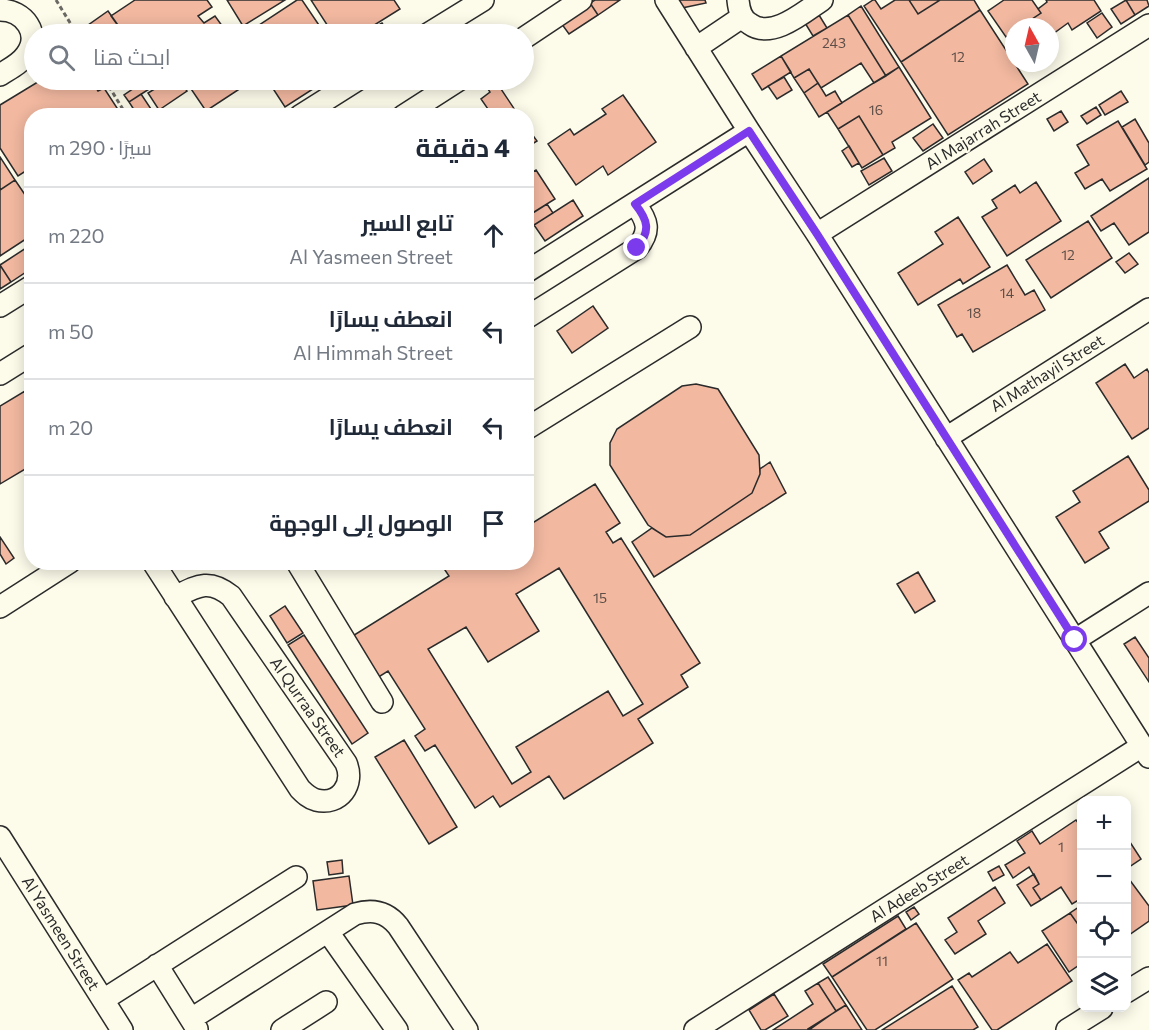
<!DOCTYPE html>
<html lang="ar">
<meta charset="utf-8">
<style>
body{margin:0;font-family:Commissioner,Cairo,sans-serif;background:#f6f6f7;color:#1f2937;direction:rtl}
.controls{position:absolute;right:18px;bottom:18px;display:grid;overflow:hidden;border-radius:12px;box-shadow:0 3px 15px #0003}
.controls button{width:54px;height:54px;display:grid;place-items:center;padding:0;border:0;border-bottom:2px solid #e0e1e3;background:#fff;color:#1f2937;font:30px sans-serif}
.compass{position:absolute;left:1005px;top:18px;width:54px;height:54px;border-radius:50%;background:#fff;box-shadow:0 3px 15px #0003;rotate:352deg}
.stop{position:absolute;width:18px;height:18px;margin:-14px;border:4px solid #7c3aed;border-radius:50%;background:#fff}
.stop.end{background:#7c3aed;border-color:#fff;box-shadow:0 2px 6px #0008}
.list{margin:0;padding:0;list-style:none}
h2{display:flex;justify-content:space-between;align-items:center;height:78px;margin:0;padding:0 24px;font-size:26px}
h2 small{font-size:20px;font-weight:400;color:#747a83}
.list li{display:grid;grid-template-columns:39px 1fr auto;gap:18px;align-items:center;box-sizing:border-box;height:96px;padding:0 24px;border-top:2px solid #e0e1e3}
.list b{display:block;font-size:22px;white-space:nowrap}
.list p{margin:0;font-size:20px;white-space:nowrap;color:#747a83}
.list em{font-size:20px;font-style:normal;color:#747a83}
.icon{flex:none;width:33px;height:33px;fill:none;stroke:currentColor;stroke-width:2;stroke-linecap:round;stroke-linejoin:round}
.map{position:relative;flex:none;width:1149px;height:1030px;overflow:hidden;direction:ltr}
.search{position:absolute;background:#fff;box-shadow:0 3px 15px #0003;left:24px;top:24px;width:510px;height:66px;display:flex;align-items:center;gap:15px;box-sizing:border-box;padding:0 21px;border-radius:33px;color:#747a83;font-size:22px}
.panel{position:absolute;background:#fff;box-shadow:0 3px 15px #0003;left:24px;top:108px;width:510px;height:462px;border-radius:24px;direction:rtl}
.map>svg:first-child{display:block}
</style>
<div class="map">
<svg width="1149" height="1030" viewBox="0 0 1149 1030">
<rect width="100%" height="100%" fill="#fdfbea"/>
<path fill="#f2b8a0" stroke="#2b2b2b" stroke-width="1.5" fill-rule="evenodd" d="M135,0H207L212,7L198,16L204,23L215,16L228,34H124L111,16Z
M227,0H285L243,26Z
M297,0H302L325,34H252L250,31Z
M311,0H394L400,9L360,34H333Z
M595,0H620L598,15L590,3Z
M676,0H705L706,3L677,9Z
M873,0H875L881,9L895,0H909L918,14L940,0H974L980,10L901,62L864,6Z
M909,0H940L918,14Z
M1004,0H1032L1041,13L1020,27H1014V31L1006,37L988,11Z
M1046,0H1094L1101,11L1072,30L1068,23L1050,36V27H1020L1041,13L1038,9L1047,2Z
M1126,0H1147L1149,6L1135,15Z
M1126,0L1135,15L1121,24L1111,9Z
M590,3L598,15L569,34L561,23Z
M861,6L899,67L886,76L848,15Z
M980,10L1028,84L948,135L901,62Z
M108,11L120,28L110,34H89L84,28Z
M1102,13L1112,27L1097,38L1087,23Z
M819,15L827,28L813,36L805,23Z
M848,15L886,76L874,83L861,63L821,88L809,69L794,78L781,56Z
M382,23L389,34H363Z
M781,56L791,72L762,90L752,74Z
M899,67L931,118L892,142L895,148L883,155L859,116L838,129L827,112Z
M809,69L818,83L804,93L794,78Z
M784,77L792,90L777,99L768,86Z
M41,80H91L98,91L104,88L119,111L112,116H32V167L18,176L0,148V105Z
M128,80H154L157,84L129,102L124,95L134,88Z
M169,80H179L187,91L159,110L148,93Z
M185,80H236L241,88L206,111Z
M277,80H327L285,107L270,84Z
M497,83L519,116H479L488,109L481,99L490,92L488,89Z
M818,83L826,96L835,91L842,103L819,117L804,93Z
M1121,91L1128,102L1105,115L1099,105Z
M141,94L151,109L141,116H138L129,102Z
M623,95L656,142L608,175L603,166L576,185L548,144L570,129L574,135L606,114L602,109Z
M1096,107L1101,115L1087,124L1081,116Z
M1061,111L1068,122L1054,131L1047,119Z
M859,116L883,155L862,168L838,129Z
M1135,119L1149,143V162L1145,165L1122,127Z
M1118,121L1147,169L1110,191L1102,179L1085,189L1075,173L1089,165L1077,145Z
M933,124L943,138L923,151L913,138Z
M526,126L537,141L526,148Z
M849,146L859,163L852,167L842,151Z
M0,157L15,180L0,190Z
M884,158L892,171L869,185L861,171Z
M984,159L992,171L973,184L965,172Z
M536,170L555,199L526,217V176Z
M1149,178V232L1129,245L1114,223L1101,231L1091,216Z
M15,180L32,205V235L0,256V190Z
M1036,182L1061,221L1007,256L982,217L997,208L992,200L1015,185L1020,193Z
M573,200L583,216L545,241L534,225Z
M547,204L553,213L534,225L528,216Z
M958,217L990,267L963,284L960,279L918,305L898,273L943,244L935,232Z
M1088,221L1112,258L1051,298L1026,260Z
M26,248L32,255V268L11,282L0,265Z
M1129,253L1138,264L1125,273L1116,262Z
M0,265L11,282L0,289Z
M1007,265L1025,295L1034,290L1045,310L973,352L962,334L957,337L938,305Z
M593,306L608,328L572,353L557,331Z
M1125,364L1134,378L1147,369L1149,373V428L1132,439L1096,383Z
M696,384L718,389L759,455L760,474L752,493L690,535L666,537L648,525L610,465V443L617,429L682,386Z
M25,391L32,401V465L0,484V406Z
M1128,456L1149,490V501L1099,532L1109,548L1085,563L1056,517L1080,502L1073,491Z
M770,462L786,493L654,577L632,542L652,528L666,537L690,535L752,493L760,474V469Z
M595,484L620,523L606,532L613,543L621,538L700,663L681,675L688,687L638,719L653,743L564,799L549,776L500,807L493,796L475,808L435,745L425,751L415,736L425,729L388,671L377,678L351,637L449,576L441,564L443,562H526V527ZM559,568L643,704L623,716L608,691L516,747L531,772L512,784L428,649L466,627L488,662L539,631L516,594Z
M0,537L14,558L6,564L0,554Z
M918,572L935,601L915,613L897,584Z
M285,606L303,633L287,643L270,616Z
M304,635L368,733L352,744L288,645Z
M1135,637L1149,658V682L1124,644Z
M404,740L457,827L429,844L375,757Z
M1076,820L1082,828V898L1072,904L1061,887L1041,900L1033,888L1039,884L1029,867L1013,878L1005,865L1025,853L1017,841L1032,831L1040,844Z
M1126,836L1141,859L1126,869Z
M342,860L343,873L329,875L327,862Z
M999,866L1004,875L993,881L988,872Z
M1034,874L1039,884L1033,888L1041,900L1031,906L1017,885Z
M1126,875L1149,906V921L1126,937Z
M349,876L353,905L317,910L313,881Z
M995,887L1005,903L978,921L986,934L955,954L945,940L957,932L948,918Z
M1082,905V930L1070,913Z
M914,907L919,914L911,920L906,912Z
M1070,913L1082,930V963L1069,972L1042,931Z
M898,916L906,929L832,977L823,964Z
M916,923L953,979L875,1030H867L832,977Z
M1047,944L1072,981L997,1030H992L958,980L969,973L972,977L1010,952L1018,963Z
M828,977L846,1005L836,1011L818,983Z
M818,983L836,1011L809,1030H773L813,1004L805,991Z
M952,986L978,1027L973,1030H882Z
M774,994L788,1016L765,1030H761L749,1010Z
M846,1005L862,1030H809L808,1029Z"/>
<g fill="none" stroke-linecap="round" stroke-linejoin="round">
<g stroke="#2b2b2b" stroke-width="24">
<path id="minor" d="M666,0L749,131L817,234L1149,757
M738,0C739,10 741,19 750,24C772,40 804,12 822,0
M0,10C24,10 42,34 26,55C20,64 9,69 0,75
M428,34L483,0
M524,38L581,0
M696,48L742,17
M300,116L357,80
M403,116L459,80
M817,234L1149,25
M526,272L749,131
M0,306L32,286
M526,318L637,248C651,231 648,221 635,204
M0,374L32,354
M526,429L690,327
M946,438L1149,309
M153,562L300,789C305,794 309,798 316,800C340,806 355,784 346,763L231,596C209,578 197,586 175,597
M297,562L382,702
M0,607L70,562
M1075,640L1149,593
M0,837L122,1030
M328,932L397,1030
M157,965L197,1029
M1126,992L1149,978
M103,1000L296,877
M191,1019L355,914C372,909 386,911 398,926L467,1030
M282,1030L326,1002
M695,1030L1142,746
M1067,1030L1102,1008"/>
</g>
<path stroke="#6a6964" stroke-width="3" stroke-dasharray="4.5 3" stroke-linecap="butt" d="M56,0L77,34
M105,80L127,116"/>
<use href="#minor" stroke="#fdfbea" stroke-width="21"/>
</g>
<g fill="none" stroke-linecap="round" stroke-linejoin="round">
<path stroke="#7c3aed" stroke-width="8" d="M637,248C651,231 648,220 635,204L749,131L817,234L1075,640"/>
</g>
<g text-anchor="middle" stroke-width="4.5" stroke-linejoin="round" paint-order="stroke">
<g font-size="14" fill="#5d4e48">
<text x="834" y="48">243</text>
<text x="958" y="62">12</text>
<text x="876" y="115">16</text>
<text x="1068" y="260">12</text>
<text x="1007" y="298">14</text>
<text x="974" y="318">18</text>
<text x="600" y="603">15</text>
<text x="1061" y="852">1</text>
<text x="882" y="966">11</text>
</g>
<g font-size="16" fill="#2b2b2b" stroke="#fdfbea">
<text transform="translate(983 130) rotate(-32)" y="6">Al Majarrah Street</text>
<text transform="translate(1047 373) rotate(-32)" y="6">Al Mathayil Street</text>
<text transform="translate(308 707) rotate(55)" y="6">Al Qurraa Street</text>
<text transform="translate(919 888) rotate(-32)" y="6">Al Adeeb Street</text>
<text transform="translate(61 933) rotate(58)" y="6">Al Yasmeen Street</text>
</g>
</g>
</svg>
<div class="controls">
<button>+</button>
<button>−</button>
<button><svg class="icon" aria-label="locate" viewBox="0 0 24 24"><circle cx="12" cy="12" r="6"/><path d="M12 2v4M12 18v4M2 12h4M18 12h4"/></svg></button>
<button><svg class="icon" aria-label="layers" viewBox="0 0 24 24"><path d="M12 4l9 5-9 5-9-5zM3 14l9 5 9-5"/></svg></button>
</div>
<svg class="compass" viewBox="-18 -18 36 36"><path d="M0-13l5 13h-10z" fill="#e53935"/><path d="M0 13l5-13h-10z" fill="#747a83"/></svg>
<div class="stop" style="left:1075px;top:640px"></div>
<div class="stop end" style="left:637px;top:248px"></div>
<div class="search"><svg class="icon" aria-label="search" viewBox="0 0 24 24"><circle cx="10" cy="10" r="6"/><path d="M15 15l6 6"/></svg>ابحث هنا</div>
<section class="panel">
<h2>4 دقيقة<small>سيرًا · 290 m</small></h2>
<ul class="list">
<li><svg class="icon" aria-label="ahead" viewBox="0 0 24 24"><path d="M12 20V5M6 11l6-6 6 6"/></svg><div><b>تابع السير</b><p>Al Yasmeen Street</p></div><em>220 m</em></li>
<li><svg class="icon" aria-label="left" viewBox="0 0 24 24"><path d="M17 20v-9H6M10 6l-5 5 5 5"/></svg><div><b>انعطف يسارًا</b><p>Al Himmah Street</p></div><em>50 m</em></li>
<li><svg class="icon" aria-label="left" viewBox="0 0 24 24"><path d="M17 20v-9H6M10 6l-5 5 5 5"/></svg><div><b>انعطف يسارًا</b></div><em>20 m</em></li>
<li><svg class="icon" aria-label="arrive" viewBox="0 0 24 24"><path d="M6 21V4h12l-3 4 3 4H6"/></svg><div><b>الوصول إلى الوجهة</b></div></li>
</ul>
</section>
</div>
